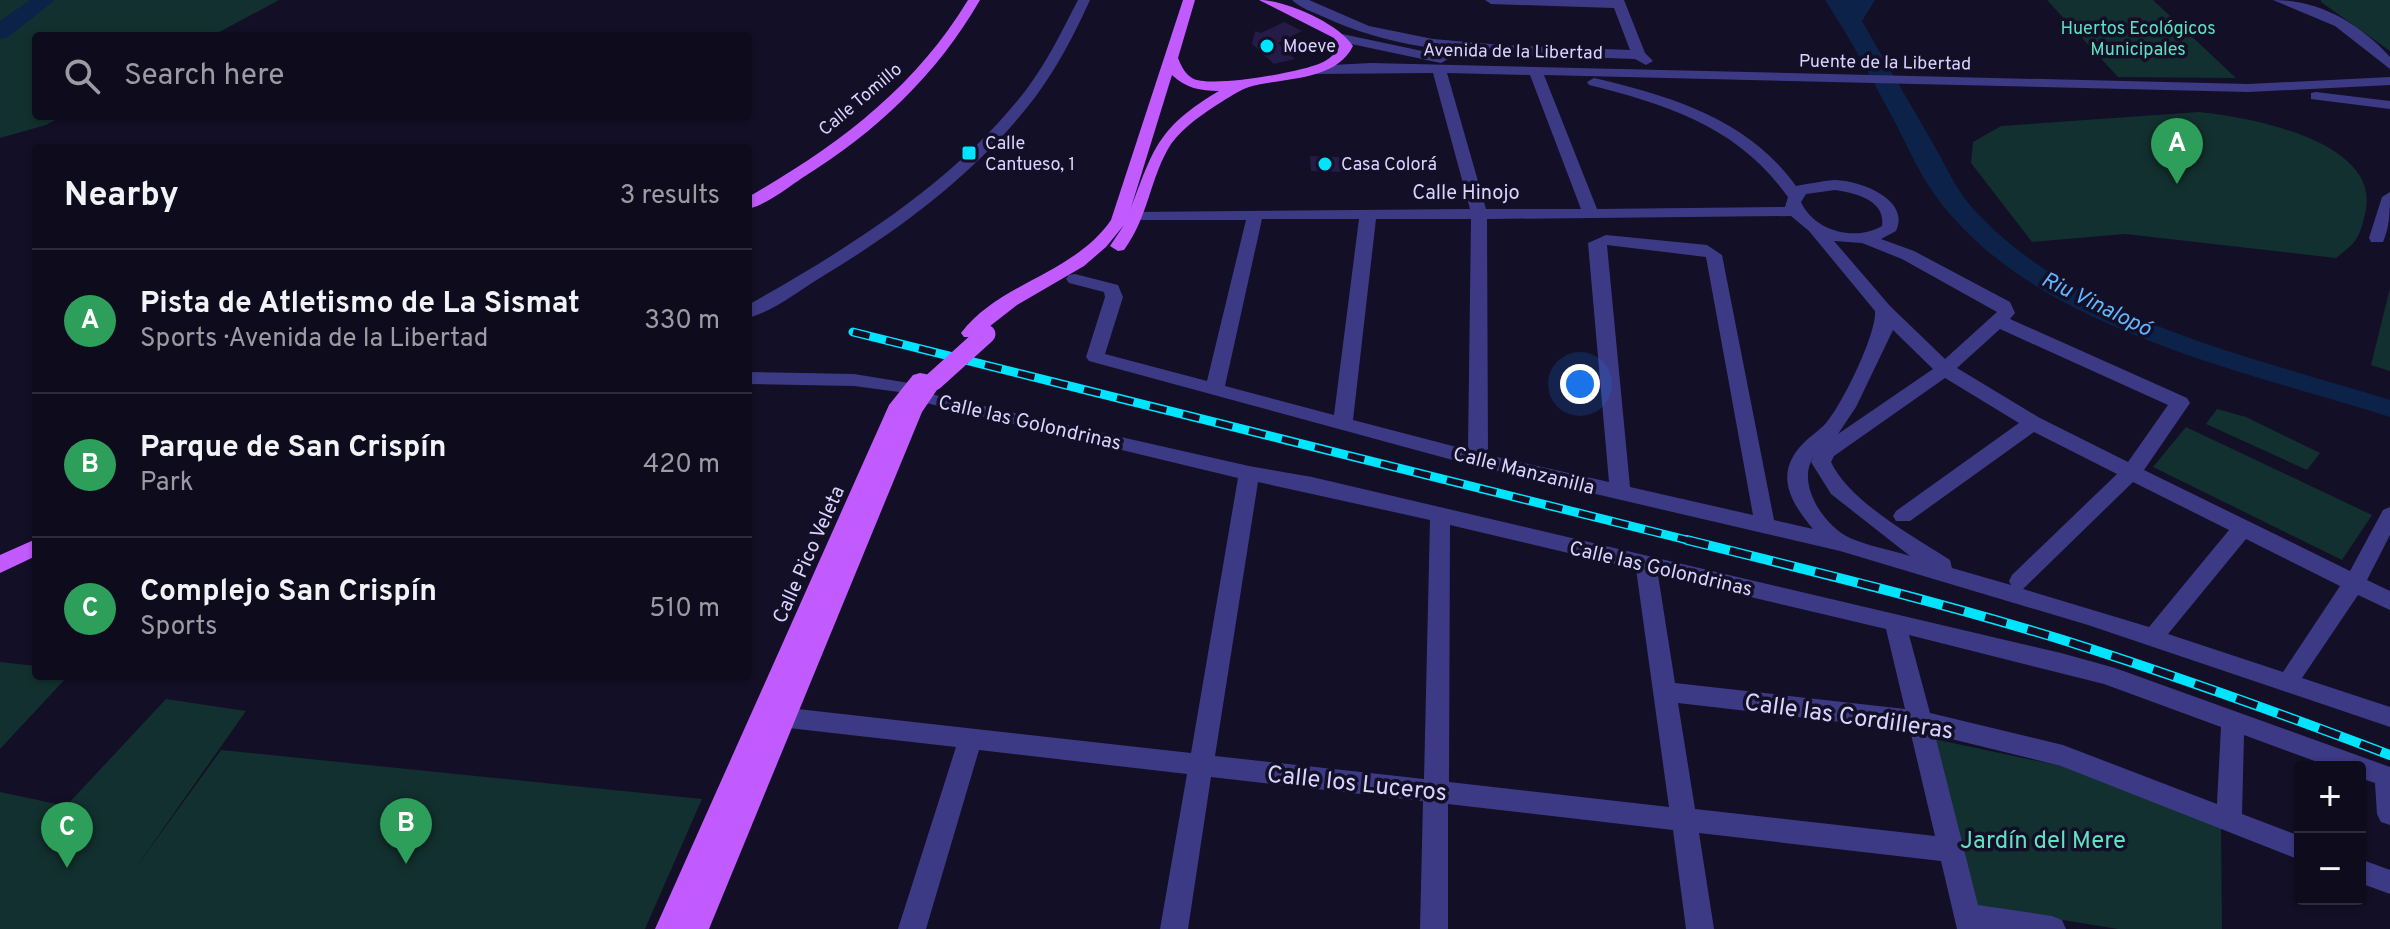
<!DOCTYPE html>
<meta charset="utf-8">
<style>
body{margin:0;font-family:Overpass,sans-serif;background:#171425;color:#f1f3f6}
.controls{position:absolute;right:24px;bottom:24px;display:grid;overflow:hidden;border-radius:8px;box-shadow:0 2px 6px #0004}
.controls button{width:72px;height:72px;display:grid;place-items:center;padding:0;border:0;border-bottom:2px solid #2e2b3b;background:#0e0b1c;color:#f1f3f6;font:40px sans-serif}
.you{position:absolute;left:1580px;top:384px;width:28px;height:28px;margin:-20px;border:6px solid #fff;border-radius:50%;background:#1a73e8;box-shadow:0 0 0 12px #1a73e833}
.badge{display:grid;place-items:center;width:52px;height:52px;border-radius:50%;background:#00e5ff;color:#fff;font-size:26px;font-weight:700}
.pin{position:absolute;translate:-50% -66px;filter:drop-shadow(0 2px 4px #0008)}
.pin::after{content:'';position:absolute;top:42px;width:28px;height:24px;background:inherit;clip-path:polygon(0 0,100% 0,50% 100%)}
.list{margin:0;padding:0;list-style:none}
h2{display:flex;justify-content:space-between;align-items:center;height:104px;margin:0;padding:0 32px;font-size:34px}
h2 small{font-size:26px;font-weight:400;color:#9b9ba3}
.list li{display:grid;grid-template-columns:52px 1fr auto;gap:24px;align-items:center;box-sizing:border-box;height:144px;padding:0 32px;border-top:2px solid #2e2b3b}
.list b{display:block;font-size:30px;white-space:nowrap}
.list p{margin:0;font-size:26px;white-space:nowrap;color:#9b9ba3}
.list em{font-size:26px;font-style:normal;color:#9b9ba3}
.icon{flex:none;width:44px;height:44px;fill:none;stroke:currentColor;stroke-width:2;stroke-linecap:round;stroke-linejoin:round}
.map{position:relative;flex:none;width:2390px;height:929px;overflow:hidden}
.search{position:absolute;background:#0e0b1c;box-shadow:0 2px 6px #0004;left:32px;top:32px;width:720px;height:88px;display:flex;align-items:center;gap:20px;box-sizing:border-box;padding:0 28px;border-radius:8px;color:#9b9ba3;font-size:30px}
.panel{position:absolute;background:#0e0b1c;box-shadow:0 2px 6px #0004;left:32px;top:144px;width:720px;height:536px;border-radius:8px}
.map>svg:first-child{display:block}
</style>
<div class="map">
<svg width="2390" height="929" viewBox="0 0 2390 929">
<rect width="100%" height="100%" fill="#130f26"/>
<path fill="#12302f" d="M0,0H279L212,36H36V116H63L46,125L0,138Z
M2047,0H2153L2236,78L2118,77Z
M2321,0H2390V51L2321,2Z
M2199,112C2249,117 2384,141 2365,214C2359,239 2357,242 2336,258L2125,234L2032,242L1971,163L1973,142L2001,126Z
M2390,288V371L2371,365Z
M2217,409L2246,417L2320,453L2307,470L2206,424Z
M2186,427L2372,515L2342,560L2153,467Z
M0,662L36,666V676H68L0,749Z
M166,699L246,711L134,870L221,750L702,799L645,929H0V792L66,806Z
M1934,739L2066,767L2221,827L2222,929H2118L1977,906Z"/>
<path fill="#0c2248" d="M1825,0H1875L1862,21C1886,63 1911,105 1935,147C1946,166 1956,189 1970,205C2069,319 2251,356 2390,400V417C2242,370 2030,328 1935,195C1920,175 1909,149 1897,126C1874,83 1852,41 1825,0Z"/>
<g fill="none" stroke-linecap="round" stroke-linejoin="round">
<path fill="#0c2248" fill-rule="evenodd" d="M30,0H55L8,37L0,39V21Z"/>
</g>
<path fill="#241b47" d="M1284,22L1302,31L1278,43L1295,59L1274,64L1252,44L1255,31L1261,33Z
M1310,156L1339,157L1340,172L1311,171Z"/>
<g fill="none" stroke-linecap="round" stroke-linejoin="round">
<path fill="#3d3a85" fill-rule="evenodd" d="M1078,0H1090C1075,33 1058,66 1036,96C981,169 901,229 823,276C800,290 774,311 748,318V305C849,248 954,183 1026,90C1047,62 1062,31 1078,0Z
M1292,0H1309L1369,26L1433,39L1502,45L1630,50L1614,8L1491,4L1485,0H1624L1645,53L1653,61L1646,65L1635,59C1533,54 1419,62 1324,17C1313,12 1300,8 1292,0Z
M2273,0C2319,0 2359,23 2390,57V69L2335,26Z
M1342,34L1441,55L1448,59L1441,63L1337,41V35Z
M1371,63L2248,84L2390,77V85L2248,92L1544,75L1597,209L1785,207L1788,197C1738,127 1669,105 1589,85L1587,82L1594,78C1671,96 1748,119 1796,186C1808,184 1822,181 1834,180C1859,180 1911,199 1896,231L1881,239L1914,251L2010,302L2015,313L2010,319L2187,398L2190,403L2144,470L2350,571L2383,510L2390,507V535L2367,580L2390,591V610L2358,595L2302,678L2390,707V727L2088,625L1840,551L1471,465L1089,361L1086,357L1105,297L1104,292L1069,283L1066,279L1069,275L1075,274L1118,285L1123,297L1105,354L1207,381L1246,220H1137L1129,215L1131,212L1470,209L1433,73L1312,74L1305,70L1312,66ZM1447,73L1530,75L1581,209H1486ZM1835,190C1855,193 1886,200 1882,226C1855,242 1814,231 1801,202L1806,194ZM1791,216L1809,231L1875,311C1877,333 1842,405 1826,423C1818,432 1807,438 1799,448C1775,477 1792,504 1813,529L1774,520L1722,255L1707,245L1606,235L1588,243L1609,482L1488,455L1487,219ZM1262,219H1359L1334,415L1225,386ZM1376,219H1471L1468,450L1353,420ZM1834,241L1862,243L1902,259L1997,312L1945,359L1890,306ZM1607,245L1706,257L1753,515L1630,487ZM2000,329L2168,405L2128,462L2040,418L1957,368ZM1893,330L1933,369L1838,434L1856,407ZM1945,378L2019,423L1896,511L1893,516L1896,521H1910L2034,432L2117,474L2012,575L2009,581L2011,585L1952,568L1950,560C1913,536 1850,502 1831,462L1834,456ZM1814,456L1811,462L1831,494L1910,556C1891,550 1868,546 1850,538C1824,526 1795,483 1814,456ZM2133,482L2229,530L2149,627L2023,589ZM2246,539L2340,586L2283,672L2168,634Z
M2316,92L2390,101V109L2311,99V93Z
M2390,192C2390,210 2390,226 2383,242H2371L2369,238L2382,197Z
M748,372L854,374L909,383L916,385L917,391L1249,466L1312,477L2061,653L2115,668L2390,767V825L2381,822L2377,814L2375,783L2360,778V767H2331L2244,735L2242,814L2300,836V860L2061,766L1935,735L1978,905L2052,916L2062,920L2066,929H1957L1941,861L1699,833L1714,929H1686L1673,830L1448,804V929H1420L1423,801L1211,777L1188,929H1160L1187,774L979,750L926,929H898L956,747L771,726L763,723L759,716L763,709L771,706L1191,753L1238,478L922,402L915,400L914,394L854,386L748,384ZM1258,482L1430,520L1424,779L1215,756ZM1450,525L1636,569L1669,807L1449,782ZM1658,575L1886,629L1905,709L1675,683ZM1909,635L2104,684L2221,727L2217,804L2063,745L1930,713ZM1678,703L1910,730L1935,836L1695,809Z
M2360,859L2390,870V894L2360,883Z"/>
<path fill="#c25bff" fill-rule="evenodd" d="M968,0H980C936,76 876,132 802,178C786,189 767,204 748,209V197C836,147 915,88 968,0Z
M1183,0H1195L1178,58C1181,65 1184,73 1192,78C1210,89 1301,72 1321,63C1330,59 1335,54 1339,46L1334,38L1259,0C1285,0 1338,23 1353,46C1335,82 1284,77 1249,87C1240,90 1231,96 1223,101C1204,113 1184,126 1171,144C1150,177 1149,216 1124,250L1118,251L1110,246L1124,225L1106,247L1084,266L1017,305L976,337H964L961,333C1000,282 1074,274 1111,220ZM1172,75C1186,88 1200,91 1219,91C1158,127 1153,149 1130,211Z
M920,373L941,377L943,381L922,412L709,929H655L889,405L913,375Z
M36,539V556L0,573V555Z"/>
<g stroke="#00e5ff" stroke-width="9">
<path id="rail-far1" d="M853,332L1695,542"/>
</g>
<g stroke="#00e5ff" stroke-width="10">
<path id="rail" d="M1687,540C1813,571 1939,602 2063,640C2174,675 2282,714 2390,755"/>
</g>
<use href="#rail-far1" stroke="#130f26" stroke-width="6" stroke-dasharray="17" stroke-linecap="butt"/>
<use href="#rail" stroke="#130f26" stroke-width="7" stroke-dasharray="22" stroke-linecap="butt"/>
<path stroke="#c25bff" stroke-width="19" d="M934,381L986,334"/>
</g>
<g fill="#00e5ff" stroke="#130f26" stroke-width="3">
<circle cx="1267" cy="46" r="8"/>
<rect x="961" y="145" width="16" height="16" rx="4"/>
<circle cx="1325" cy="164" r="8"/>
</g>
<g text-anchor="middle" stroke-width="7" stroke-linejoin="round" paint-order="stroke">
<g font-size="18" fill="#5fe0c0" stroke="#130f26">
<text x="2138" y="34">Huertos Ecológicos<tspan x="2138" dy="21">Municipales</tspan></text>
</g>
<g font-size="18" fill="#d9d4ff" stroke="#130f26" text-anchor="start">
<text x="1283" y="52">Moeve</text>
<text x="985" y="149">Calle<tspan x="985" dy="21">Cantueso, 1</tspan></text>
<text x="1341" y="170">Casa Colorá</text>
</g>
<g font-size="18" fill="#d9d4ff" stroke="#130f26">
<text transform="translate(1513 51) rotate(1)" y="6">Avenida de la Libertad</text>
<text transform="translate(1885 62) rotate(1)" y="6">Puente de la Libertad</text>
<text transform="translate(860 99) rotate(-40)" y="6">Calle Tomillo</text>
</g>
<g font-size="20" fill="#d9d4ff" stroke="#130f26">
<text x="1466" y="199">Calle Hinojo</text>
<text transform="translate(1030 422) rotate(13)" y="7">Calle las Golondrinas</text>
<text transform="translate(1524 470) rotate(14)" y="7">Calle Manzanilla</text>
<text transform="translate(808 554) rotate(-66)" y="7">Calle Pico Veleta</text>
<text transform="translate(1661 568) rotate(13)" y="7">Calle las Golondrinas</text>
</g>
<g font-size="22" font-style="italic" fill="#62b6ff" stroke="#130f26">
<text transform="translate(2097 303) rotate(26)" y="8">Riu Vinalopó</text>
</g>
<g font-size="24" fill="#d9d4ff" stroke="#130f26">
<text transform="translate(1849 716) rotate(8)" y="8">Calle las Cordilleras</text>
<text transform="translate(1357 783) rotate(6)" y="8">Calle los Luceros</text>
</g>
<g font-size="24" fill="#5fe0c0" stroke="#130f26">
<text x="2043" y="848">Jardín del Mere</text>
</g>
</g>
</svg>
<div class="controls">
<button>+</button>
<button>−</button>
</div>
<div class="you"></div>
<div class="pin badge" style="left:2177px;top:184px;background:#2e9e5b">A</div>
<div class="pin badge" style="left:406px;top:864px;background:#2e9e5b">B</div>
<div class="pin badge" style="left:67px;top:868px;background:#2e9e5b">C</div>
<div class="search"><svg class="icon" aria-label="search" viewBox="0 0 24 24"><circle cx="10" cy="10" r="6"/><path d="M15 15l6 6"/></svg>Search here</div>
<section class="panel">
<h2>Nearby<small>3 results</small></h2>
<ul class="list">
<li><span class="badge" style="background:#2e9e5b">A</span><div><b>Pista de Atletismo de La Sismat</b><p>Sports · Avenida de la Libertad</p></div><em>330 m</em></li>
<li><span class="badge" style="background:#2e9e5b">B</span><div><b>Parque de San Crispín</b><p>Park</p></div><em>420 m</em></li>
<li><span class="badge" style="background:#2e9e5b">C</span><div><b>Complejo San Crispín</b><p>Sports</p></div><em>510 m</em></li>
</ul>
</section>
</div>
